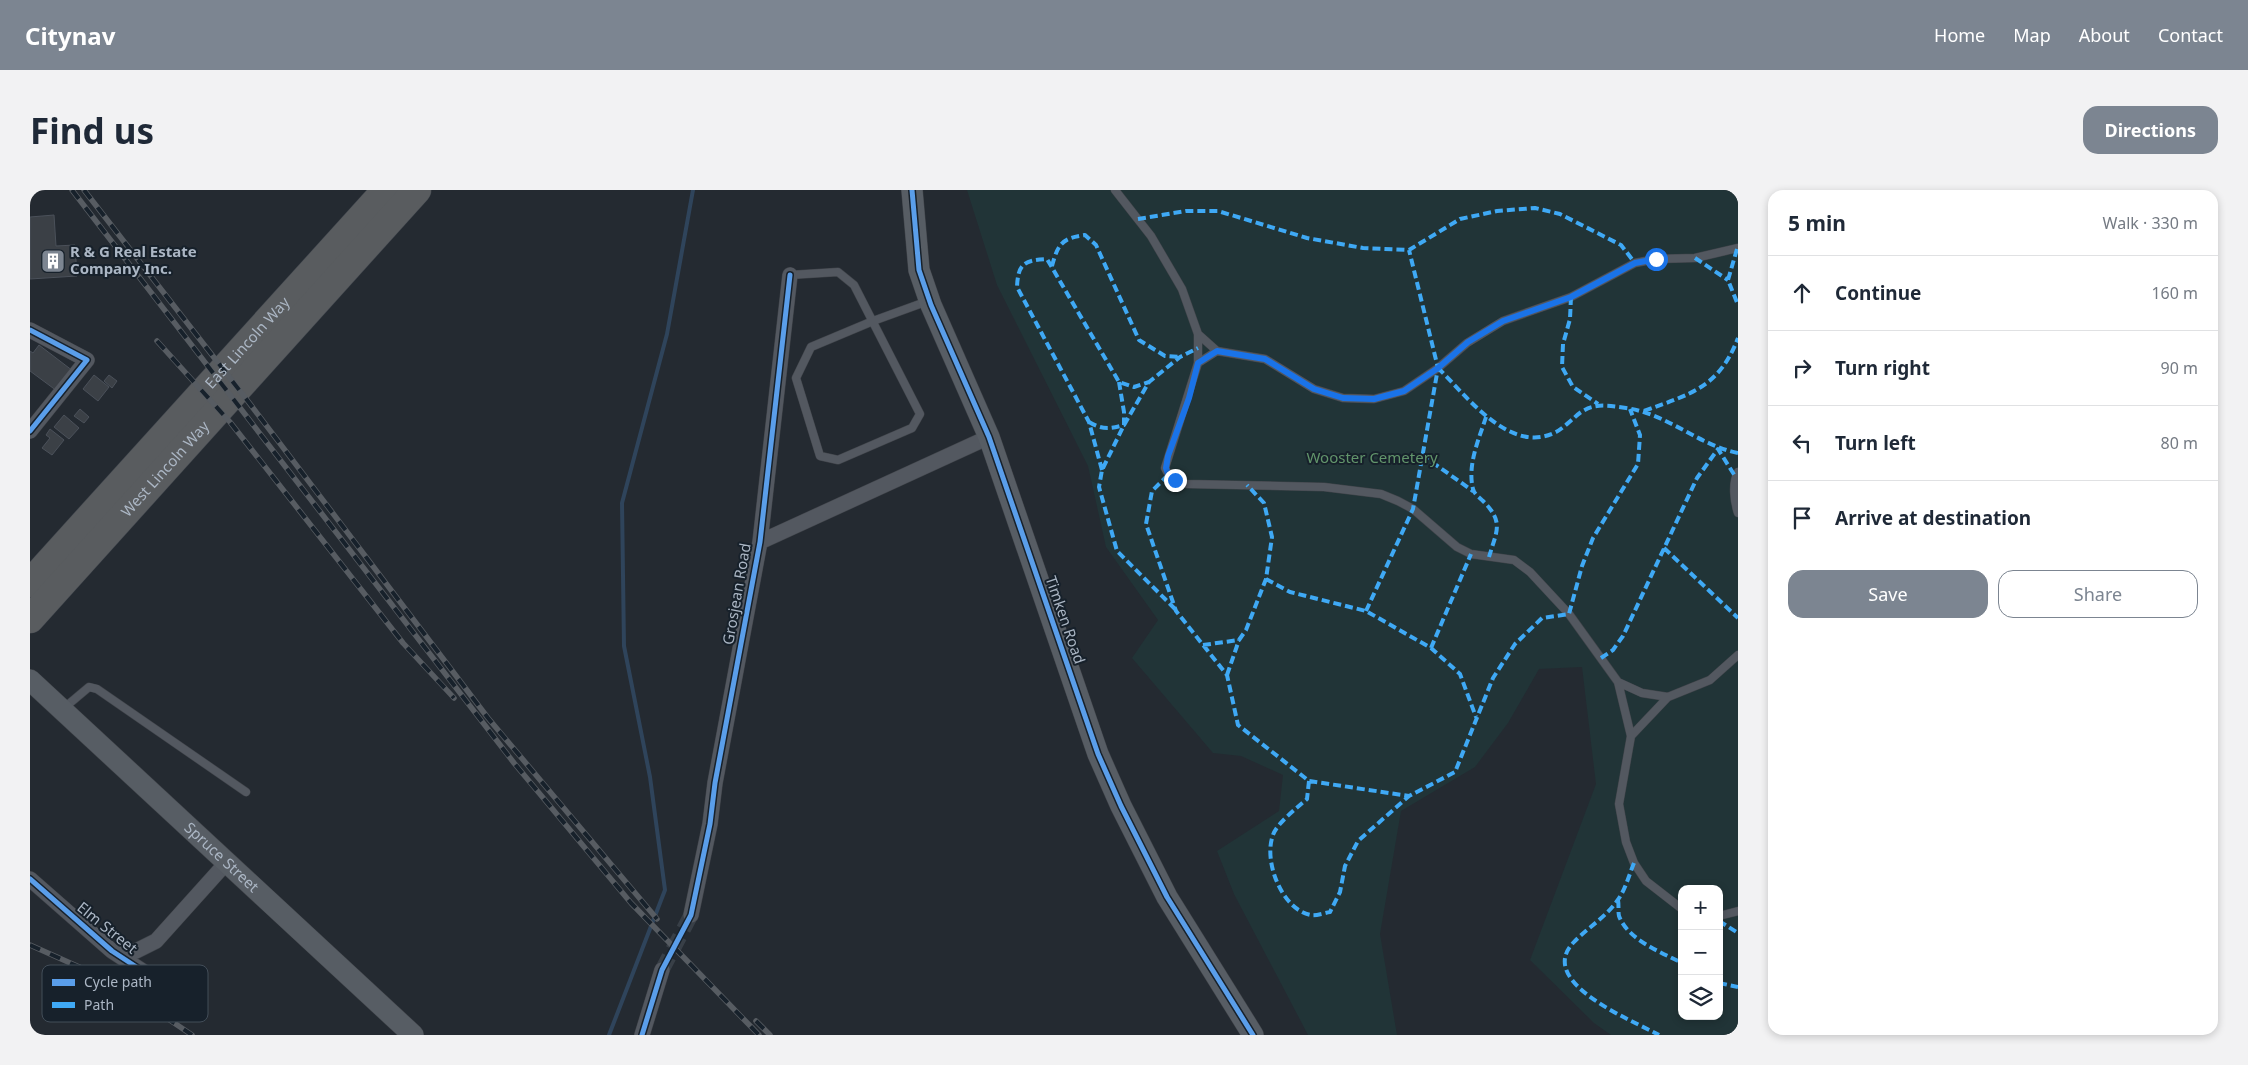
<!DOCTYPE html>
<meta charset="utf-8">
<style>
body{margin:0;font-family:"Noto Sans",sans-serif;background:#f2f2f3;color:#1f2937}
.controls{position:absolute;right:15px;bottom:15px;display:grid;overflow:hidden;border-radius:10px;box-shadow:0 2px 8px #0003}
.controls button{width:45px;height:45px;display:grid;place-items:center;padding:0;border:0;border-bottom:1px solid #e0e1e3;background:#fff;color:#1f2937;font:25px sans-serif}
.stop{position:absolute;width:15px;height:15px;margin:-11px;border:4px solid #1a73e8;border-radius:50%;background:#fff}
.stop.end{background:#1a73e8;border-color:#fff;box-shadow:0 1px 5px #0008}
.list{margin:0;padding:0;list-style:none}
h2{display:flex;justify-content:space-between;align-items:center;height:65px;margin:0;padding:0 20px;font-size:21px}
h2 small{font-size:16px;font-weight:400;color:#747a83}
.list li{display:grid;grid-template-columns:32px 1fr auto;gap:15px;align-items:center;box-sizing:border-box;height:75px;padding:0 20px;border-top:1px solid #e0e1e3}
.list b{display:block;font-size:19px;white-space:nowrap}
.list em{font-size:16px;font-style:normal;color:#747a83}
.actions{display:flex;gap:10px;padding:15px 20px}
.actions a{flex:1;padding:11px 0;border:1px solid #7c8591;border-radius:15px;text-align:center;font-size:18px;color:#7c8591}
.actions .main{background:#7c8591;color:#fff}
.icon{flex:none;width:28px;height:28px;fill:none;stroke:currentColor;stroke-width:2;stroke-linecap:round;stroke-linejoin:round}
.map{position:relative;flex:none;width:1708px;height:845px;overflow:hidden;border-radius:15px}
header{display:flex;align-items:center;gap:30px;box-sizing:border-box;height:70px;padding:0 25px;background:#7c8591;color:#fff}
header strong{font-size:24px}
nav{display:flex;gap:28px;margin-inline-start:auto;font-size:18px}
.intro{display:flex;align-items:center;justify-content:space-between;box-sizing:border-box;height:120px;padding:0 30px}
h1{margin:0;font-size:35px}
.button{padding:12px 22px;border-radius:15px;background:#7c8591;color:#fff;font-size:18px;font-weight:700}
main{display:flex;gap:30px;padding:0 30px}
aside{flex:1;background:#fff;border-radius:15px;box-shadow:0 2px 8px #0003}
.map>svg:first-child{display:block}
</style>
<header>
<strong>Citynav</strong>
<nav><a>Home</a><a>Map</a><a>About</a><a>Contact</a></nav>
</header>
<div class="intro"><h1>Find us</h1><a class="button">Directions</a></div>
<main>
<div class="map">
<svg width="1708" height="845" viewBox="0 0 1708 845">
<rect width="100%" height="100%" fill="#242a31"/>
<path fill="#213437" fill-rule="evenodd" d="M937,0H1708V845H1581L1564,833L1500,770L1566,594L1552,477L1509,479L1478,533L1445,577L1371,621L1350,744L1367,845H1278L1204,704L1187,661L1249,621L1253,585L1211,566L1183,563L1102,468L1128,430L1076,357L1058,276L967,95ZM1652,699H1689V826H1652Z"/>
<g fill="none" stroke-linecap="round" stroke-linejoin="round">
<path stroke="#2f445b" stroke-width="4" d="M579,845L635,700L620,587L594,456L592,313L637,144L663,0"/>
</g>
<path fill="#3b4046" stroke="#4b515a" d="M24,25L26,56L45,55L47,86L0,89V27Z
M9,155L43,181L27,201L0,181V161L3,163Z
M64,185L79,197L68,211L53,199Z
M79,185L87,191L82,198L74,191Z
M50,219L59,227L54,233L44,226Z
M34,225L49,238L39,249L24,237Z
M20,239L34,250L22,265L12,258L20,248L16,245Z"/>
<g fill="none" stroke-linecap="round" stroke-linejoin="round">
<path stroke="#383f47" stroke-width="15" stroke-dasharray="15 8" stroke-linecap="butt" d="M632,780L661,725"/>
<g stroke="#40444a" stroke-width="9">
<path id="lane" d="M1085,0L1121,46L1152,99L1168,144V173L1135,278C1140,289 1147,291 1157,294L1294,297L1351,304L1368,311L1383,319L1427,357L1441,364L1484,370L1500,382L1539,424L1588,492L1612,503L1638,507L1680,490L1708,465
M760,85L808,82L824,95L890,224L882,238L808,270L790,266L766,188L781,157L843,131L898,111
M1168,144L1187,161L1235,169L1284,199L1313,208L1344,209L1374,201L1408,178L1437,153L1473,131L1541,107L1605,73L1626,69L1665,68L1708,58
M1168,173L1187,161
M1708,282C1702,293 1704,311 1708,323
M1588,492L1601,546L1589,614L1596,652L1604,673L1616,691L1652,719
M34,518L59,497L67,499L216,602
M1601,546L1638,507
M1689,726L1708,721"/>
</g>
<g stroke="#40444a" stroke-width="16">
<path id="street" d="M0,140L57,170L0,241
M730,352L959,247
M0,689L82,761L143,801
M661,725L680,634L685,593L730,352L760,85
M82,761H106L126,751L197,672
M612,845L632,780"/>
</g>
<g stroke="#40444a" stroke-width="22">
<g id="secondary">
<path d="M882,0L889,80L901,115L959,247L1068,564L1091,616L1137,707L1223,845"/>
<path id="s1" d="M0,490L383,845"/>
</g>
</g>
<g stroke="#40464d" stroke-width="29">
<g id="highway">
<path id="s2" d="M0,393L356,0"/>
<path id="s3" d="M0,429L387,0"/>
</g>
</g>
<use href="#lane" stroke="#535860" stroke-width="8"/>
<use href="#street" stroke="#535860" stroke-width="15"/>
<use href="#secondary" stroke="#575d64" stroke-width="21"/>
<use href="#highway" stroke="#595c5f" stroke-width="28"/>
<g stroke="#575c62" stroke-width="5.5">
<path id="rail" d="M42,0L484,573L601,713L729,845
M54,0L217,210L458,528L627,729
M127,151L200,232L373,453L424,508
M0,755L85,793L162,845
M726,831L740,845"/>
</g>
<use href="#rail" stroke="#17212b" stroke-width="4" stroke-dasharray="11" stroke-linecap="butt"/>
<path stroke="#3fa9f5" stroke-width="4" stroke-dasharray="8 4" stroke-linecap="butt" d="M1108,29L1156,21H1188L1277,48L1333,58L1379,60L1430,29L1467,21L1505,18L1530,24L1591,55L1605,73
M1707,59L1698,90L1708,115
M1665,68L1698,90
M1022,76C1028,53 1033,48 1055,45L1066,55L1109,150L1135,166L1150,167
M1541,107L1540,129L1533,154L1532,177L1543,197L1568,214
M1408,178C1436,205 1480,266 1526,242C1532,239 1539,232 1544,228C1560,212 1575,215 1596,218C1638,224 1668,255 1708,263
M1614,221C1660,204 1689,198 1708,148
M1456,227C1449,249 1437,275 1443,299C1444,304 1450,308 1453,311C1474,332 1467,340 1459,367
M1059,232C1072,240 1080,239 1094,235V222L1089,192
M1392,265L1443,301
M1072,280L1059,232L987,97C988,74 994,70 1017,69L1089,192L1104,197L1119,192
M1138,285L1122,301L1116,334L1146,421L1197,485L1208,535L1279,591L1379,606L1425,582L1463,488L1485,454L1512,428L1539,424L1552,376L1563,348L1608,274L1610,245L1600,219
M1634,358L1708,428
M1236,389L1260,402L1336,421L1401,458L1430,484L1446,527
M1145,419L1087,361L1069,297L1072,280L1094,235L1119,192L1150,167L1168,158
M1336,421L1383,319L1408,178L1379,60
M1173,455L1209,450L1216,440L1236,389L1242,347L1234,313L1217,295
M1401,458L1441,364
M1571,468L1583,460L1593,446L1667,288L1688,259L1705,286
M1197,485L1209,450
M1279,591L1277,609C1268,617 1247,633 1243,645C1233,671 1252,720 1281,725C1286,726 1294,723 1300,722L1310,702L1315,676L1328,651L1379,606
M1604,673C1599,685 1595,701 1587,711C1575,728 1557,738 1543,753C1506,793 1604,831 1629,845
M1588,710C1589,715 1588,722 1589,726C1598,750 1631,762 1652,773
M1689,731L1708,743
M1689,793L1708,797"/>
<g stroke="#17212b" stroke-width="8">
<path id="cycleway" d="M882,0L889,80L901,115L959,247L1068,564L1091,616L1137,707L1223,845
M0,140L57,170L0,241
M0,689L82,761L143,801
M612,845L632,780L661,725L680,634L685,593L730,352L760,85"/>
</g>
<use href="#cycleway" stroke="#5a9eea" stroke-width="5"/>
</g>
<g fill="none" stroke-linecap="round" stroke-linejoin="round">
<path stroke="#1a73e8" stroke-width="6" d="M1145,290L1138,284L1136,278L1138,266L1159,208L1168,173L1187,161L1235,169L1284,199L1313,208L1344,209L1374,201L1408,178L1438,152L1473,131L1541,107L1605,73L1626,69"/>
</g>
<defs>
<g id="building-square" transform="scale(1.25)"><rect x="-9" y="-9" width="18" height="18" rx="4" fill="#7c8591" stroke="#17212b"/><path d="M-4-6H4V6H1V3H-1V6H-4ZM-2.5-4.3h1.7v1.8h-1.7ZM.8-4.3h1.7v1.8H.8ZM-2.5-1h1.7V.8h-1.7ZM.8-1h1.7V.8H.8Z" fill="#fff"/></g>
</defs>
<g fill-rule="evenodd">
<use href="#building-square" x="23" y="71"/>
</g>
<g text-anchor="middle" stroke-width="4" stroke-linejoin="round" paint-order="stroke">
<g font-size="15" font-weight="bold" fill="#abb6c4" stroke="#17212b" text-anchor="start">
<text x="40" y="67">R &amp; G Real Estate<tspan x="40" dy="17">Company Inc.</tspan></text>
</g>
<g font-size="15" fill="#abb6c4" stroke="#17212b">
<text dy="5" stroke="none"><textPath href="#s2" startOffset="324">East Lincoln Way</textPath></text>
<text dy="5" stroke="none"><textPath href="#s3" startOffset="202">West Lincoln Way</textPath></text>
<text transform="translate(707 404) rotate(-80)" y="5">Grosjean Road</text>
<text transform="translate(1035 430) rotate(71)" y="5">Timken Road</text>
<text dy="5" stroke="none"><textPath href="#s1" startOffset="261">Spruce Street</textPath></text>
<text transform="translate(77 738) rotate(39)" y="5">Elm Street</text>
</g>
<g font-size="15" fill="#62956b" stroke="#17212b">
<text x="1342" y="273">Wooster Cemetery</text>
</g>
</g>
<rect x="12" y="775" width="166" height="57" rx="8" fill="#17212b" stroke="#434e59" stroke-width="1"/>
<rect x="22" y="789" width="23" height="7" fill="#5a9eea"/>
<rect x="22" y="812" width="23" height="6" fill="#3fa9f5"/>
<g font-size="14" fill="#abb6c4">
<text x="54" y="797">Cycle path</text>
<text x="54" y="820">Path</text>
</g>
</svg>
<div class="controls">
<button>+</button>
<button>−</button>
<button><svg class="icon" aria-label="layers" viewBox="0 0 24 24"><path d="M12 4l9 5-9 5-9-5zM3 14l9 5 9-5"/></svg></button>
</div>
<div class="stop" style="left:1626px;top:69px"></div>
<div class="stop end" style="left:1145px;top:290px"></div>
</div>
<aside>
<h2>5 min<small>Walk · 330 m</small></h2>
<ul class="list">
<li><svg class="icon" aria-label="ahead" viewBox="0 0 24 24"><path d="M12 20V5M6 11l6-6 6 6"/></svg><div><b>Continue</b></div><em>160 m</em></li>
<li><svg class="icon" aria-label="right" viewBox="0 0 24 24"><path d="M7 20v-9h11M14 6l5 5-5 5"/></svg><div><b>Turn right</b></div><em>90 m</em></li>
<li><svg class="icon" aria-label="left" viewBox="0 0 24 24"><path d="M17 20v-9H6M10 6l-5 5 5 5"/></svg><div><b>Turn left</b></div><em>80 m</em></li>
<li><svg class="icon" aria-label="arrive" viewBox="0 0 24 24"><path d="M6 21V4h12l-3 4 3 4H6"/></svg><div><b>Arrive at destination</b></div></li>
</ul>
<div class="actions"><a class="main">Save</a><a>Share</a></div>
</aside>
</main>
